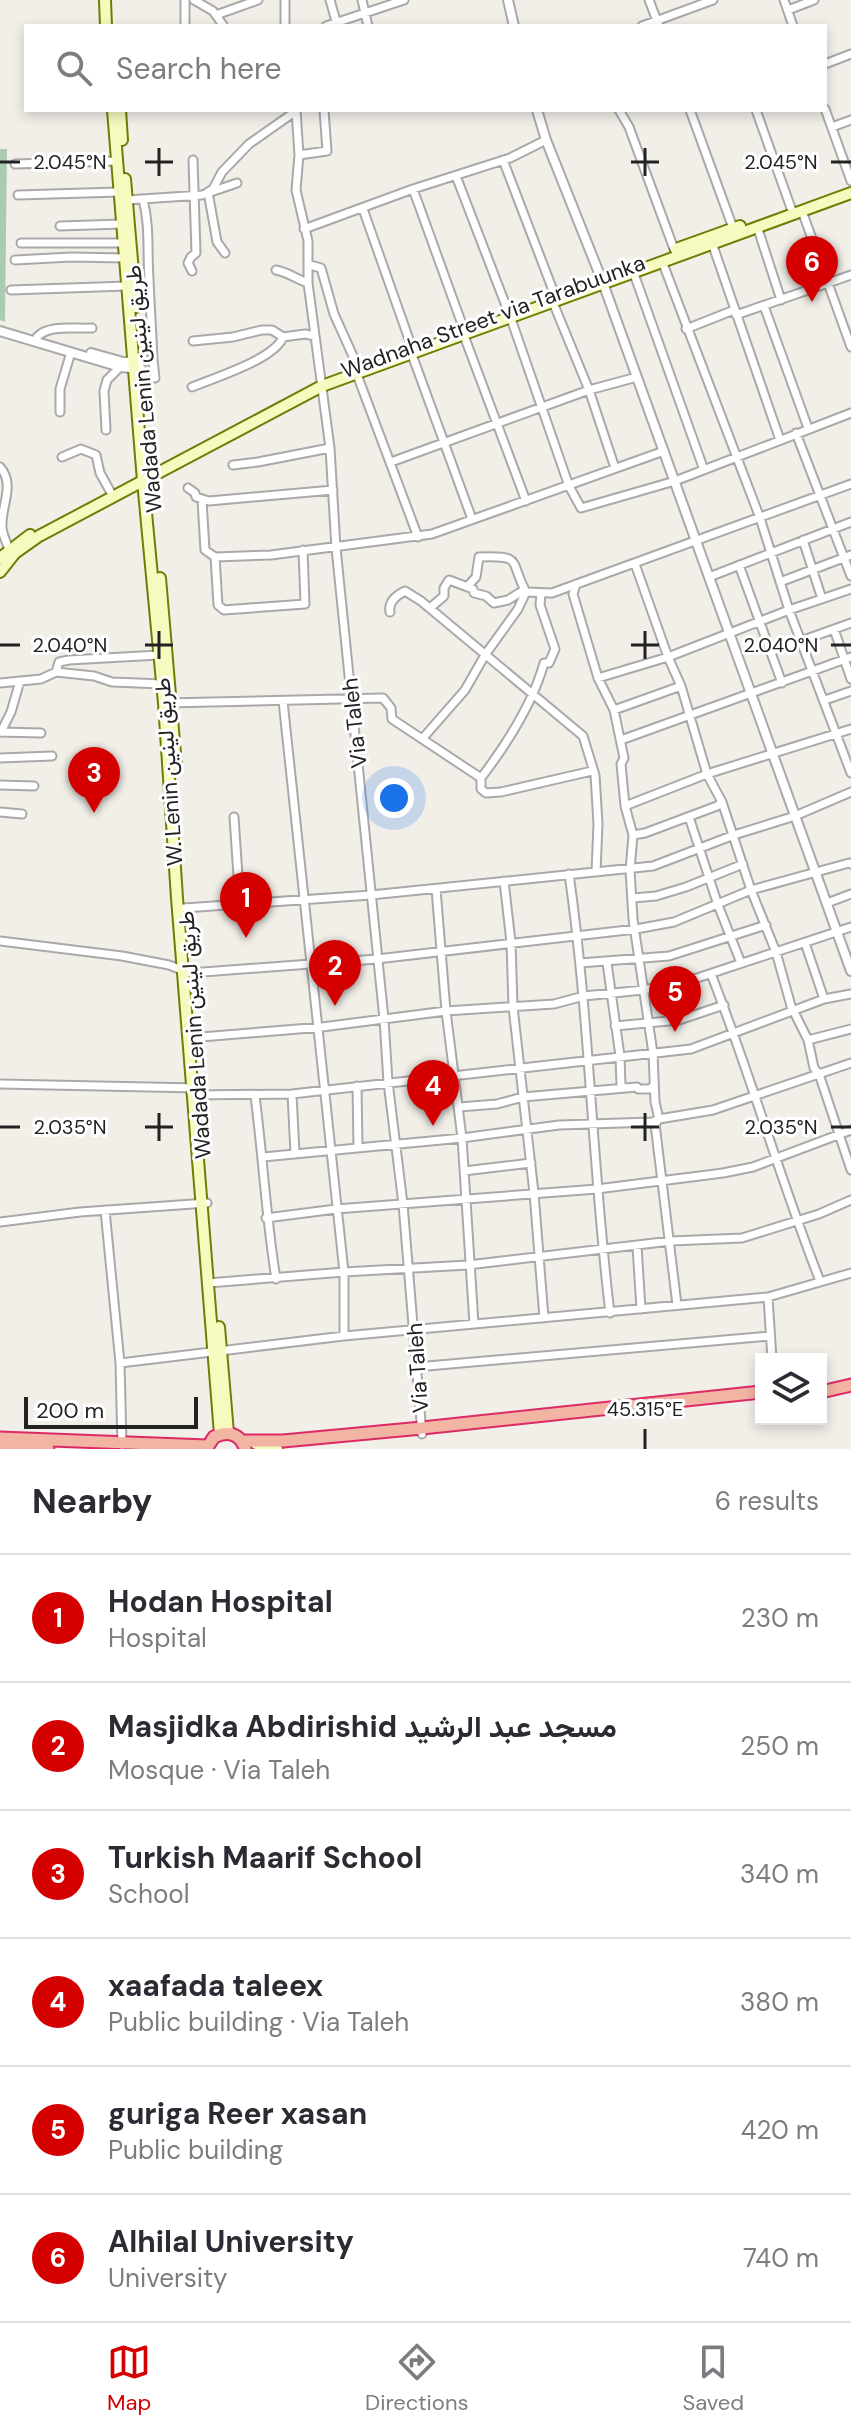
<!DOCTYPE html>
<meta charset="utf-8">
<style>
body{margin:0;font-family:"DM Sans",Vazirmatn,sans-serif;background:#f2f2f3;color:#2b2b33}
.controls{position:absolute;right:24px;bottom:24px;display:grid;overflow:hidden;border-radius:0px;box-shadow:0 4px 12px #0003}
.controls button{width:72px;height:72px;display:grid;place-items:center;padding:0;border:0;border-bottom:2px solid #e1e1e2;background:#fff;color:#2b2b33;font:40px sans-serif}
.scale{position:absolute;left:24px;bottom:20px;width:174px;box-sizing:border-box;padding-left:8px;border:4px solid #222;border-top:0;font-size:22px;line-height:28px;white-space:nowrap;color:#222;-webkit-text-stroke:6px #fff;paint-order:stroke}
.you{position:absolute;left:394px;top:798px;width:28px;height:28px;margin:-20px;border:6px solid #fff;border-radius:50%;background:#1a73e8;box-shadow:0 0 0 12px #1a73e833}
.badge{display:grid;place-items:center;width:52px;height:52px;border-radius:50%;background:#d40000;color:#fff;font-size:26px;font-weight:700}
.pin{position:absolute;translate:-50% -66px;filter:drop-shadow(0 2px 4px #0008)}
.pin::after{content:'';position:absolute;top:42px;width:28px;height:24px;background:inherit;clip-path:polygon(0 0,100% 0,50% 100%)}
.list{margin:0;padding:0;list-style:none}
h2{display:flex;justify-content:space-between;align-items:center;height:104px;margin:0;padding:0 32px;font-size:34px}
h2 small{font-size:26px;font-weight:400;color:#7c7c81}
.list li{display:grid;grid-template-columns:52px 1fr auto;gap:24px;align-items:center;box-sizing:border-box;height:128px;padding:0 32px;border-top:2px solid #e1e1e2}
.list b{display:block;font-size:30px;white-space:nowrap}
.list p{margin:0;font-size:26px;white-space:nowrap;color:#7c7c81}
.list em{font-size:26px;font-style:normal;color:#7c7c81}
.icon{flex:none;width:44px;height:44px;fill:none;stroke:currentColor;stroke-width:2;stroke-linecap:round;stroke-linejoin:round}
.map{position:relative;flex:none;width:851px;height:1449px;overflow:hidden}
.search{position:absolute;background:#fff;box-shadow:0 4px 12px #0003;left:24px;right:24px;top:24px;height:88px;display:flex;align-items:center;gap:20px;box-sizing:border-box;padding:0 28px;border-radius:0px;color:#7c7c81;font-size:30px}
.sheet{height:872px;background:#fff}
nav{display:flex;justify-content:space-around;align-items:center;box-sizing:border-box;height:112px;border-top:2px solid #e1e1e2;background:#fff;font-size:22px;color:#7c7c81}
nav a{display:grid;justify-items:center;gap:4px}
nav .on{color:#d40000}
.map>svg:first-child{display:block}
</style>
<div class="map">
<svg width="851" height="1449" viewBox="0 0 851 1449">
<rect width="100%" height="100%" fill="#f2efe9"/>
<path fill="#aacbaf" d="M0,149H7L5,322L0,320Z"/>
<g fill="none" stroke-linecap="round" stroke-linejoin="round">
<g stroke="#a9a9a9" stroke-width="11">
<path id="minor" d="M185,0V24
M194,0L213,11L223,25
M330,0L336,21
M362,0L368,26
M649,0L659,26
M784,0L793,26
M788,10L814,0
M216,15L258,0
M285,26V0
M326,26L404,0
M642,26L713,0
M825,64L851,54
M825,109L851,181
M296,110L299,155L296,190L308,241V283L330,448L336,548L384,1019L388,1082L403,1204L422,1434
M619,110L629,127L674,249
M690,110L733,228
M756,110L791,208
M832,127L851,120
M299,155L327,151L324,110
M503,160L554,293
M15,164L117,161
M456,176L508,311
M413,189L463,327
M18,195L119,192
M127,200L202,195L237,183
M363,209L411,345
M802,211L851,347
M60,226L121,224
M757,226L781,300
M304,229L413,189L510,158L546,140
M21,243H122
M712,243L780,440
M225,253L217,242L208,192L213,189L222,172L249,144L296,111
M15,260L71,257L124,258
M662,261L760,518L789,610L851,773
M310,265L321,268L334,314L357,365
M276,270C290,273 296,279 308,283
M192,271L188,263L191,257L196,253L193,160
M633,271L704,470
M11,290L127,286
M552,300L589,390L615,468
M764,306L808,428
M736,315L851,275
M510,316L569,486L581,508L675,481L851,413
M686,329L734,310
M463,333L526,501
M37,337C49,324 75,329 92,328
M193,341L233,337L262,330H272L283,337L305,334L315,336
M411,352L472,519
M153,360L155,378
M141,361L153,360C152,333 150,306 149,279C147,250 150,227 143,199
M356,372L418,537
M192,387C214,378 275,359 283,337
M60,412V389L71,352
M106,430L104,391L107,380L120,367
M796,433L851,576
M62,457L81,449L96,455L100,473L110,491
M391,462L589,390L637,377
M233,465L258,462L330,448
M0,467C15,484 2,504 2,524C1,532 6,541 9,549
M188,488L195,493L196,497L209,501L333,490
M202,500L205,550L215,557L271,555L432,534L664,451
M803,540L822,599
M215,557L218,605L224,610L305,604L303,550
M635,564L668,657L681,686L707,774L722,802L751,890L776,952L791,1006L808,1040L814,1068L819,1074L851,1170
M739,565L782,683
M709,577L851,522
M780,582L851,555
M576,584L573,594L598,678L614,710L624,758L621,764L625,806L633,835L630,870L633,919L653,1053L655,1102L659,1119L655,1124L677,1305
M467,587L476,577L479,557C524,555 509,561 526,592L552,593L851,484
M430,608L444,596V588L449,580L473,589L474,593L486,596L494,603L508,600L524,590
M390,612C388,602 397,595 405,591L421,601L583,736L595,775L598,824L596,872
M834,629L851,679
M770,652L851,623
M56,672L59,662L69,660L159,655
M598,678L668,657L789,610L851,589
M0,683L41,679L56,672L94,676L112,682L162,684
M825,700L851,691
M283,701L344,1272V1336
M166,703L383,698L391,708L392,719L481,778C506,745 533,703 544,663H549L555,649L540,605L541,594
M614,710L681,686
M0,732L41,733
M1,732L11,712L20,681
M423,738L465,690L485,655L518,609L526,592
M621,740L851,657
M0,758L52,756
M481,778V789L486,793L501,792L592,771
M0,785L34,786
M625,806L707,774L851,729
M0,812L22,814
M234,817L240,905
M689,817L718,905L741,963
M633,835L645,833L717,806L722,802
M569,874C590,1020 592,1167 610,1313
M504,881L511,942L513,1007L534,1193L544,1318
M436,889L446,1011L462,1138L474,1324
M633,898L656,896L686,887L743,864
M827,903L851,894
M184,908L371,895L653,866L734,835L795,816L851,792
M0,941L122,956L169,965L190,973L377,959L636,929L674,922L751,890L849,863L851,864
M805,943L824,999
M580,963L669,956L766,925
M607,963L620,1056L621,1086L625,1088
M711,974C751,1075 780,1180 820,1281
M615,1026L679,1020L724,1005
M189,1038L322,1027L446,1011L554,1004L584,996L643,990L685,982L851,927
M808,1040L851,1029
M0,1084L199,1088
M357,1086L358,1148
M292,1094L295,1153
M192,1095L292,1094L691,1049L824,999L851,994
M255,1096C263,1157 266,1218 276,1279
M459,1107L497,1104L523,1097L637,1087L638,1089H650L654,1085
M263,1157L462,1138L559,1125L652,1122L659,1119L713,1110L851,1063
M464,1171L531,1163
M105,1210L120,1363L122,1445
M266,1218L336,1209L597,1189L723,1173L753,1167L851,1130
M0,1222L80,1212L207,1203
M637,1246L641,1309
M208,1283L344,1272L468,1265L671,1241L742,1238L819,1214L851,1200
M768,1297L772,1359
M120,1363L344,1336L768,1297L851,1273
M416,1367L770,1336"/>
</g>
<g stroke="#a9a9a9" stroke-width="12">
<path id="tertiary" d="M508,0L514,26
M537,110L546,140L603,283L851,971
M0,331L120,367L141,369
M91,353L123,362L141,361"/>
</g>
<g stroke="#707d05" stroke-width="14">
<path id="secondary" d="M105,0L106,26
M113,110L143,481L164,703L177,898L220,1434
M120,110L122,140
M125,179L136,307
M676,249L740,226
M0,558L30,535
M0,572L15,553L39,536L322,386L851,193
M160,578L176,765
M219,1327L228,1433
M256,1444L277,1449"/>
</g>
<g stroke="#dc2a67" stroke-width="15">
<path id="trunk" d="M821,1392L851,1385
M0,1438L207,1446
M243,1441H283L422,1428L761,1392
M0,1447L48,1449
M206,1449L214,1437C228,1430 240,1434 245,1448"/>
</g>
<use href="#minor" stroke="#fff" stroke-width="7"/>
<use href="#tertiary" stroke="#fff" stroke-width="8"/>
<use href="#secondary" stroke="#f7fabf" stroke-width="10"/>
<use href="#trunk" stroke="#f2b4a3" stroke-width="11"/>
</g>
<path fill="none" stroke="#222" stroke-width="3" d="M159,148V176M645,148V176M0,162H20M145,162H173M631,162H659M831,162H851M159,631V659M645,631V659M0,645H20M145,645H173M631,645H659M831,645H851M159,1113V1141M645,1113V1141M0,1127H20M145,1127H173M631,1127H659M831,1127H851M645,1429V1449"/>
<g text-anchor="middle" stroke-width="6" stroke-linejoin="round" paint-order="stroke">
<g font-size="22" fill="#222" stroke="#fff">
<text transform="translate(493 316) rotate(-20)" y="8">Wadnaha Street via Tarabuunka</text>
<text transform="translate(143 389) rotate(-95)" y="8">Wadada Lenin طريق لينين</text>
<text transform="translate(354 723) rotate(-96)" y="8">Via Taleh</text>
<text transform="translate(168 772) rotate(-94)" y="8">W. Lenin طريق لينين</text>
<text transform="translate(194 1035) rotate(-94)" y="8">Wadada Lenin طريق لينين</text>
<text transform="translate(417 1368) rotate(-94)" y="8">Via Taleh</text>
</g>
</g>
<g font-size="20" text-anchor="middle" fill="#222" stroke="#fff" stroke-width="6" stroke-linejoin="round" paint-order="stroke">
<text x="70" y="169">2.045°N</text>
<text x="781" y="169">2.045°N</text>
<text x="70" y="652">2.040°N</text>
<text x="781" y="652">2.040°N</text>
<text x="70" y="1134">2.035°N</text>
<text x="781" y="1134">2.035°N</text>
<text x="645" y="1416">45.315°E</text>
</g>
</svg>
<div class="controls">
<button><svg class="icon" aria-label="layers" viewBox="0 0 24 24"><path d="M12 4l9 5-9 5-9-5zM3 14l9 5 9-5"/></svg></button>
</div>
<div class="scale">200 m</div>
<div class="you"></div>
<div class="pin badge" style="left:246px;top:938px">1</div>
<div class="pin badge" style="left:335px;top:1006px">2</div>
<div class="pin badge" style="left:94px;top:813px">3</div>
<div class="pin badge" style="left:433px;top:1126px">4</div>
<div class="pin badge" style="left:675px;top:1032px">5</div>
<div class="pin badge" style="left:812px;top:302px">6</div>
<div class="search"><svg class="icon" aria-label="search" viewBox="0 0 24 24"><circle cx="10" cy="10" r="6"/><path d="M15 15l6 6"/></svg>Search here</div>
</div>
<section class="sheet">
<h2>Nearby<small>6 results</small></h2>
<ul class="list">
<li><span class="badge">1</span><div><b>Hodan Hospital</b><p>Hospital</p></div><em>230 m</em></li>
<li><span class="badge">2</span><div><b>Masjidka Abdirishid مسجد عبد الرشيد</b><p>Mosque · Via Taleh</p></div><em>250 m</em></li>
<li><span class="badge">3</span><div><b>Turkish Maarif School</b><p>School</p></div><em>340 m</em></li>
<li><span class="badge">4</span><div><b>xaafada taleex</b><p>Public building · Via Taleh</p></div><em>380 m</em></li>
<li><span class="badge">5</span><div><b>guriga Reer xasan</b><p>Public building</p></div><em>420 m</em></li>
<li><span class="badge">6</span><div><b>Alhilal University</b><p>University</p></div><em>740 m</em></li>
</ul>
</section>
<nav>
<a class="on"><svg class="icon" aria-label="map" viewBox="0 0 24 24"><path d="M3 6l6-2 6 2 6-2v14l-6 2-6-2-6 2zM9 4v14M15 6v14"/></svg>Map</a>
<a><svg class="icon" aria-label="directions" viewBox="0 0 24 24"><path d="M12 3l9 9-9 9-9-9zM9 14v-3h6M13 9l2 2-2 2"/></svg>Directions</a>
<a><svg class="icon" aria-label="saved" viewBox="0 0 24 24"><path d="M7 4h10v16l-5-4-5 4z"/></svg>Saved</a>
</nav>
